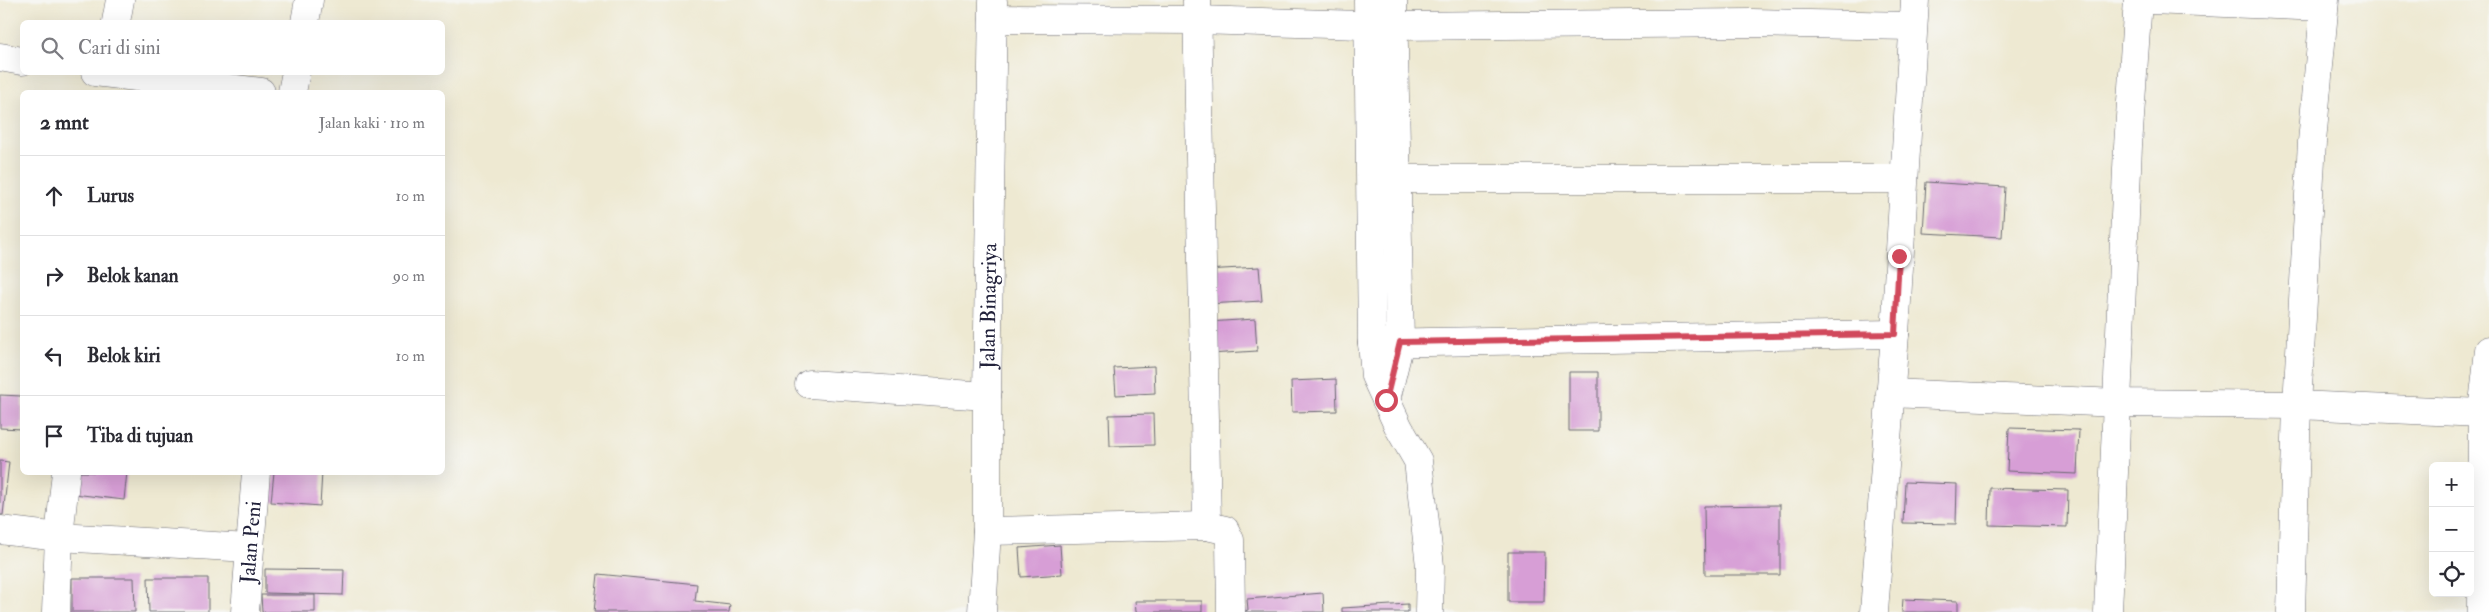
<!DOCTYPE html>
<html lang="id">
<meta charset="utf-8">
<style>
body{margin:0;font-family:"IM FELL Double Pica",serif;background:#f7f7f7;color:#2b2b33}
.controls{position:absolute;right:15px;bottom:15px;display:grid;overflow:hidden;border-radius:8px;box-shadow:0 5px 20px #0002}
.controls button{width:45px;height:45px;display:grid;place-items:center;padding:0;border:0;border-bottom:1px solid #e1e1e2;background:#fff;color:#2b2b33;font:25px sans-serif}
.stop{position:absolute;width:15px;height:15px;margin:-11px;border:4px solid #d1495b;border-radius:50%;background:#fff}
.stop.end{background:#d1495b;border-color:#fff;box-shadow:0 1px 5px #0008}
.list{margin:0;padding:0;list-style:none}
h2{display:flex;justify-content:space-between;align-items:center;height:65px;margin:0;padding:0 20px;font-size:21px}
h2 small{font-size:16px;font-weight:400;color:#7c7c81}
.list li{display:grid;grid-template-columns:32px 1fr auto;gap:15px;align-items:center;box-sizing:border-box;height:80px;padding:0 20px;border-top:1px solid #e1e1e2}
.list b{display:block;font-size:19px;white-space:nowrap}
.list em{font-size:16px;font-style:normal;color:#7c7c81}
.icon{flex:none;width:28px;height:28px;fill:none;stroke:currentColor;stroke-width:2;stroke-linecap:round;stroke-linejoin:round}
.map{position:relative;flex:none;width:2489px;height:612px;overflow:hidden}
.search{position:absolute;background:#fff;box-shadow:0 5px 20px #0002;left:20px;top:20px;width:425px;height:55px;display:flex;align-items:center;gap:12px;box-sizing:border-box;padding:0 18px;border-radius:8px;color:#7c7c81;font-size:19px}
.panel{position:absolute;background:#fff;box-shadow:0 5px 20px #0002;left:20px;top:90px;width:425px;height:385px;border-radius:8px}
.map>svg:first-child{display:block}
</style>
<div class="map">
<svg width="2489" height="612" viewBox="0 0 2489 612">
<rect width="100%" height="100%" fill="#f6f6f2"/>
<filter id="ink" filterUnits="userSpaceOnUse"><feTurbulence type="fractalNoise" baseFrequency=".02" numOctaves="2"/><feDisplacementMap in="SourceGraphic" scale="10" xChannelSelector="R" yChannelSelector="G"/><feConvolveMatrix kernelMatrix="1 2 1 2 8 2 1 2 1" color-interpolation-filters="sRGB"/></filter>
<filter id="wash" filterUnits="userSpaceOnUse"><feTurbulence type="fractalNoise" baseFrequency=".0096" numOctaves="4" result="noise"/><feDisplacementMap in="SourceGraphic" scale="20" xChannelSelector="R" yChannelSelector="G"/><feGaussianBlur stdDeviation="1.12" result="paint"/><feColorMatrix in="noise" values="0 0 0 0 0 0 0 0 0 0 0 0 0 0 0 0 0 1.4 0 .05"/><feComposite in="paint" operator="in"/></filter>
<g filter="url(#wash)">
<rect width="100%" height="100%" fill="#eee9d2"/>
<g id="blocks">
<path fill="#d79ed6" d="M1926,182L2005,187L2002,237L1923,233Z
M1259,267L1262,301L1207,304L1205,270Z
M1255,319L1257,351L1210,354L1208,322Z
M1154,366L1155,393L1116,395L1114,368Z
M1569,372H1598V431H1569Z
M1336,379L1337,411L1292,412L1291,381Z
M0,395L22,396V429L0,428Z
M1153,414L1154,445L1110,446L1109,415Z
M2009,428L2079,430L2077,474L2007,471Z
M0,461L9,462L3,515H0Z
M76,472H127L124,500L74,494Z
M274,472H322L320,506L271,502Z
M1905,482L1957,484L1956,524L1903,523Z
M1990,488L2068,490L2067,527L1989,525Z
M1780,505V575H1705L1704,506Z
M1060,545L1062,574L1021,577L1019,548Z
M1508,552H1545L1544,602H1508Z
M265,569L344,570L343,595L265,593Z
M598,574L697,584L695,601L730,605L729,612H594Z
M72,578H134L135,612H72Z
M148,578H208V612H149Z
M1323,593L1324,612H1241L1248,610L1247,599Z
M261,595H315V612H262Z
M1903,599L1958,601V612H1902Z
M1135,601H1202V612H1136Z
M1408,604V612H1342V608Z"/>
</g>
</g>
<g filter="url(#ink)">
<use href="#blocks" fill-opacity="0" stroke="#696870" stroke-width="1"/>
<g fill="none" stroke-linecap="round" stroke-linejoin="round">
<g stroke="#696870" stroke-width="29">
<g id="minor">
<path d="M1197,0L1207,526L1225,530L1230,540L1231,612"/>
<path d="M1368,0L1372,343L1375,376L1399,428L1418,461L1430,566L1429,612"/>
<path d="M2150,0L2324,7"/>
<path d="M993,19L1198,20L1394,26L1752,23L1912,26"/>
<path d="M116,22L120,0"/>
<path d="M305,22L309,0"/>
<path d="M0,57L22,61"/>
<path d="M95,72L261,92"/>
<path d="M292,92L296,72"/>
<path d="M1371,179H1903"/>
<path d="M1372,343L1895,334"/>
<path d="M809,384L987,396"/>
<path d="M1890,393L2119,403L2297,405L2482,413"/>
<path d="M1386,400L1400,342L1393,0"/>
<path d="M0,530L59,537L249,548"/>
<path d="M987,531L1207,526"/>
<path d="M56,612L59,537L66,472"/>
<path id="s1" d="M245,612L256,472"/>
<path id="s2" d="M982,612L987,531V396L993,1"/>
<path d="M1874,612L1895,334L1915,0"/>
<path d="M2108,612L2128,146L2138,0"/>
<path d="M2291,612L2297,405L2312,142L2325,0"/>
<path d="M2481,612L2482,413L2489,350"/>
</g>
</g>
<use href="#minor" stroke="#fff" stroke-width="28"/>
</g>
</g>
<g fill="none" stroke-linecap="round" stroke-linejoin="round" filter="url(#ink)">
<path stroke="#d1495b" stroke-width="6" d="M1386,400L1400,342L1895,334L1899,256"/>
</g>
<g text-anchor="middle" stroke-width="4.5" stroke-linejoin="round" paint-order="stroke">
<g font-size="21" fill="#22223b" stroke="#f6f6f2">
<text dy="7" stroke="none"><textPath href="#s2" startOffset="306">Jalan Binagriya</textPath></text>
<text dy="7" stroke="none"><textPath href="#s1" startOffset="70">Jalan Peni</textPath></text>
</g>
</g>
</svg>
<div class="controls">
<button>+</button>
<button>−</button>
<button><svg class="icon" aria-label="locate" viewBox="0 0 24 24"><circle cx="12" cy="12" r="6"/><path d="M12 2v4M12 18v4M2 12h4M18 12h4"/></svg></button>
</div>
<div class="stop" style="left:1386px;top:400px"></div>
<div class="stop end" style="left:1899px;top:256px"></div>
<div class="search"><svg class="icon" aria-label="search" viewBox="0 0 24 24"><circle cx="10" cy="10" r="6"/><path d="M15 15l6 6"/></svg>Cari di sini</div>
<section class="panel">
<h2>2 mnt<small>Jalan kaki · 110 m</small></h2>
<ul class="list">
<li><svg class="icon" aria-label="ahead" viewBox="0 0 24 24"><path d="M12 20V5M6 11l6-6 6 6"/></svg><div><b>Lurus</b></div><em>10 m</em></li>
<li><svg class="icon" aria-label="right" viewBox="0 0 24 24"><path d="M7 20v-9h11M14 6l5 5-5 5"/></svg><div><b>Belok kanan</b></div><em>90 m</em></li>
<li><svg class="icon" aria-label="left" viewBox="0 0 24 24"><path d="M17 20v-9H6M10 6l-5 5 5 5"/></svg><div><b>Belok kiri</b></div><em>10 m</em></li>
<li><svg class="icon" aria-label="arrive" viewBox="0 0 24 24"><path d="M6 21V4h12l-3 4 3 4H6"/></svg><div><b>Tiba di tujuan</b></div></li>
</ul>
</section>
</div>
